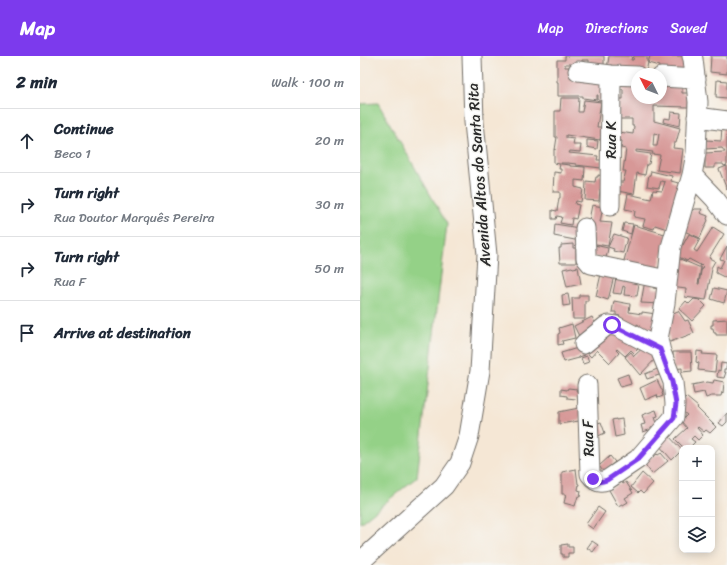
<!DOCTYPE html>
<meta charset="utf-8">
<style>
body{margin:0;font-family:Sriracha,sans-serif;background:#f2f2f3;color:#1f2937}
.controls{position:absolute;right:12px;bottom:12px;display:grid;overflow:hidden;border-radius:8px;box-shadow:0 2px 10px #0003}
.controls button{width:36px;height:36px;display:grid;place-items:center;padding:0;border:0;border-bottom:1px solid #e0e1e3;background:#fff;color:#1f2937;font:20px sans-serif}
.compass{position:absolute;left:271px;top:12px;width:36px;height:36px;border-radius:50%;background:#fff;box-shadow:0 2px 10px #0003;rotate:312deg}
.stop{position:absolute;width:12px;height:12px;margin:-9px;border:3px solid #7c3aed;border-radius:50%;background:#fff}
.stop.end{background:#7c3aed;border-color:#fff;box-shadow:0 1px 4px #0008}
.list{margin:0;padding:0;list-style:none}
h2{display:flex;justify-content:space-between;align-items:center;height:52px;margin:0;padding:0 16px;font-size:17px}
h2 small{font-size:13px;font-weight:400;color:#747a83}
.list li{display:grid;grid-template-columns:26px 1fr auto;gap:12px;align-items:center;box-sizing:border-box;height:64px;padding:0 16px;border-top:1px solid #e0e1e3}
.list b{display:block;font-size:15px;white-space:nowrap}
.list p{margin:0;font-size:13px;white-space:nowrap;color:#747a83}
.list em{font-size:13px;font-style:normal;color:#747a83}
.icon{flex:none;width:22px;height:22px;fill:none;stroke:currentColor;stroke-width:2;stroke-linecap:round;stroke-linejoin:round}
.map{position:relative;flex:none;width:367px;height:509px;overflow:hidden}
header{display:flex;align-items:center;gap:24px;box-sizing:border-box;height:56px;padding:0 20px;background:#7c3aed;color:#fff}
header strong{font-size:19px}
nav{display:flex;gap:22px;margin-inline-start:auto;font-size:14px}
main{display:flex}
aside{flex:1;background:#fff}
.map>svg:first-child{display:block}
</style>
<header>
<strong>Map</strong>
<nav><a>Map</a><a>Directions</a><a>Saved</a></nav>
</header>
<main>
<aside>
<h2>2 min<small>Walk · 100 m</small></h2>
<ul class="list">
<li><svg class="icon" aria-label="ahead" viewBox="0 0 24 24"><path d="M12 20V5M6 11l6-6 6 6"/></svg><div><b>Continue</b><p>Beco 1</p></div><em>20 m</em></li>
<li><svg class="icon" aria-label="right" viewBox="0 0 24 24"><path d="M7 20v-9h11M14 6l5 5-5 5"/></svg><div><b>Turn right</b><p>Rua Doutor Marquês Pereira</p></div><em>30 m</em></li>
<li><svg class="icon" aria-label="right" viewBox="0 0 24 24"><path d="M7 20v-9h11M14 6l5 5-5 5"/></svg><div><b>Turn right</b><p>Rua F</p></div><em>50 m</em></li>
<li><svg class="icon" aria-label="arrive" viewBox="0 0 24 24"><path d="M6 21V4h12l-3 4 3 4H6"/></svg><div><b>Arrive at destination</b></div></li>
</ul>
</aside>
<div class="map">
<svg width="367" height="509" viewBox="0 0 367 509">
<rect width="100%" height="100%" fill="#f6f6f2"/>
<filter id="ink" filterUnits="userSpaceOnUse"><feTurbulence type="fractalNoise" baseFrequency=".025" numOctaves="2"/><feDisplacementMap in="SourceGraphic" scale="8" xChannelSelector="R" yChannelSelector="G"/><feConvolveMatrix kernelMatrix="1 2 1 2 8 2 1 2 1" color-interpolation-filters="sRGB"/></filter>
<filter id="wash" filterUnits="userSpaceOnUse"><feTurbulence type="fractalNoise" baseFrequency=".012" numOctaves="4" result="noise"/><feDisplacementMap in="SourceGraphic" scale="16" xChannelSelector="R" yChannelSelector="G"/><feGaussianBlur stdDeviation="0.9" result="paint"/><feColorMatrix in="noise" values="0 0 0 0 0 0 0 0 0 0 0 0 0 0 0 0 0 1.4 0 .05"/><feComposite in="paint" operator="in"/></filter>
<g filter="url(#wash)">
<rect width="100%" height="100%" fill="#f5e7d5"/>
<path fill="#94d187" stroke="#607e59" d="M18,47L87,168L57,421L0,467V48Z"/>
<g id="blocks">
<path fill="#d79897" fill-rule="evenodd" d="M205,0H244V9H229V4H222V8H205V11H213L212,24L246,23V45L238,44V39H237V44L223,42V40H198V26H197V4H205Z
M249,0H272L271,4H273L274,0H287V6H288L286,17L247,13Z
M290,0H325L328,14L298,18L299,10L288,7Z
M351,0H367V18L350,16Z
M357,24L367,25V42L356,41Z
M257,25L277,27V42H301V29L322,31V37H329L328,51L294,50V65L320,72L316,87H314L313,92L323,93L320,117L297,114L300,99L292,98L293,96L276,94V96L291,98L289,108H287L285,119L277,117L274,138L257,135L258,126H263L266,115H263L266,93L261,92L262,85L257,84L259,76L273,78L274,70H272V63H259V43H263V33H257ZM294,77L299,78L297,90H293Z
M201,42H219L218,56H222L224,44L241,46L237,71H242L240,84L206,79V82L214,83L213,89H221L220,96L210,95L209,97L238,100L237,104H242L241,112L216,109V108L208,107H201V108L210,109V110L225,111L224,125L215,124V131L223,133L221,146L216,145L215,148L219,149L216,163L212,162L211,169L200,167L202,161L197,160L196,163H192V154L197,155L199,142H200V136H193L194,116L201,117V113H199L200,108L194,107V93L195,94L197,81H195V55H200Z
M311,56L321,57L320,70L303,66L304,62L310,63Z
M362,71H367V109L364,110L363,108H355V112H345V97L365,96L362,92L345,93L346,84L361,85Z
M227,84L238,85L237,93L227,91Z
M367,110V134L359,113Z
M291,115L312,120L311,125L322,128L307,173L295,169L294,173L283,170L285,163L274,161L275,155L265,153L268,138L291,143L293,134L302,135L305,126L301,125L299,132L287,130L289,119H290Z
M238,119L245,120L247,134L240,133L239,145L225,144L226,125L235,126L236,121H238Z
M232,149L243,151L240,166L252,167L248,190L229,187V164Z
M335,153H342L340,157L348,160L347,163L348,164L340,182L322,174L331,155Z
M264,167L273,168L271,178L262,175Z
M195,168L219,172L220,185L194,180Z
M274,169L308,179L299,211L297,214L263,208Z
M353,171L364,178L349,202L355,205L351,212L352,213L346,244L325,241L326,233L311,231L318,210L320,203L341,212L338,228H339L341,215L343,211L341,209L340,210H339L340,209L329,203L327,205L315,199L317,186L323,189L329,178L340,183L334,194L337,196Z
M254,178L267,182L263,197L253,195L254,193L248,191Z
M213,188V192H216V207H200L199,192H201V189Z
M234,189L248,192L246,203L231,200Z
M367,190V220L366,222L356,217L357,210L360,212L364,204L360,203Z
M212,211L213,212L218,211L221,228L207,231L203,213Z
M257,217L280,221L277,240L264,239L265,231L263,230L261,238L253,237Z
M241,218L254,220L248,244L236,240Z
M294,223L293,232L301,233L300,248L281,247L285,224Z
M354,232L367,235L364,247L351,243Z
M208,238L210,249L203,250L202,239Z
M219,239H228V245H225V263H213L212,242H219Z
M334,243L340,244L346,250L332,265L319,253L326,245L329,248Z
M254,245L270,248L269,256L282,258V256L296,258L294,282L278,279L279,269L277,268L275,278L259,265L260,260L256,259V256H252Z
M318,255L321,259L325,265L328,264L334,277L310,286L308,278H309L307,273L310,272L306,260Z
M232,261L238,273L220,282L214,270Z
M367,263V279H356V277H354L353,272H351V269H353V264Z
M212,268L215,282L202,285L203,288L198,289V278L200,277L199,272Z
M254,271L283,288L274,297L271,294L265,300L257,293L256,294L259,297L250,307L237,294L231,301L224,294L240,276L247,282Z
M287,288L298,300L280,319L265,301L271,296L274,300Z
M221,291L225,295V299L219,301V302L204,306L201,297Z
M337,295L343,296L342,298L357,299L355,316L338,314L339,307L336,306Z
M313,296H331L332,315L322,316V312L313,313Z
M227,300L229,306L223,308L221,302Z
M361,307L367,308L366,313H364V316H366L364,322L357,321L358,314L360,315Z
M300,312L302,318L287,323L285,318Z
M268,318L271,328L261,331L257,322Z
M297,324L303,336L302,337L303,340L298,342L297,339L285,344L280,332Z
M354,324L364,326L363,337L362,336L361,340H351L346,342L344,336L334,338L332,329L347,326L353,327Z
M208,332L217,333L216,335H221L220,342H217L216,343L207,342V340L201,339V333L207,334Z
M326,341L338,351L337,352L356,371L350,377L346,374L344,376L338,371L337,372L343,379L338,384L334,380L331,383L335,386L329,392H324L315,383L327,372L321,365L327,359L322,355L319,349Z
M224,351L219,369V365L199,368V356Z
M296,354L298,360L295,361L298,371L283,376L281,369L285,368L282,359Z
M367,357V366L363,370L359,367Z
M256,363V364L262,363L264,379L255,381L252,364Z
M241,366L245,377L236,381L234,377L238,375L235,368Z
M308,379L322,394L312,404L298,388Z
M301,397L308,405L292,418L284,407L292,400L293,401L297,398L298,399Z
M250,400L255,406L244,415V414L243,415L239,410Z
M216,413L218,428H219L218,434L221,435L220,441L218,440L215,450L204,447L206,438H202V416Z
M282,417L293,427L283,438L280,435L278,437L271,431Z
M262,426L263,428L266,426L273,437L265,442L268,446L263,449L262,448L258,450L249,434Z
M238,451L245,456L233,473L226,468Z
M232,485L238,489L233,496L227,492Z
M208,488V491H213V497H208V501H203V498H201V489Z"/>
</g>
</g>
<g filter="url(#ink)">
<use href="#blocks" fill-opacity="0" stroke="#726d66" stroke-width="1"/>
<g fill="none" stroke-linecap="round" stroke-linejoin="round">
<g stroke="#726d66" stroke-width="21">
<path id="minor" d="M218,15L251,19L277,20
M301,21L336,23
M337,61L367,65
M332,119L355,143L367,159
M250,150L251,19
M225,172L226,198V202L231,208L307,224
M224,288L246,270L249,269L256,270L300,293
M227,329L230,418C235,425 239,427 247,424L278,403L314,361L315,348L313,326L301,296L298,283L305,247L311,191L332,119L336,97L338,46L333,3L332,0
M0,506L84,430L100,407L109,380L120,315L127,199L114,66L112,0"/>
</g>
<use href="#minor" stroke="#fff" stroke-width="19"/>
</g>
</g>
<g fill="none" stroke-linecap="round" stroke-linejoin="round" filter="url(#ink)">
<path stroke="#7c3aed" stroke-width="5" d="M233,423C238,426 241,426 247,424L278,403L314,362L316,348L312,326L300,293L252,269"/>
</g>
<g text-anchor="middle" stroke-width="3" stroke-linejoin="round" paint-order="stroke">
<g font-size="15" fill="#2b2b2b" stroke="#f6f6f2">
<text transform="translate(251 84) rotate(-90)" y="5">Rua K</text>
<text transform="translate(119 119) rotate(-94)" y="5">Avenida Altos do Santa Rita</text>
<text transform="translate(228 382) rotate(-92)" y="5">Rua F</text>
</g>
</g>
</svg>
<div class="controls">
<button>+</button>
<button>−</button>
<button><svg class="icon" aria-label="layers" viewBox="0 0 24 24"><path d="M12 4l9 5-9 5-9-5zM3 14l9 5 9-5"/></svg></button>
</div>
<svg class="compass" viewBox="-18 -18 36 36"><path d="M0-13l5 13h-10z" fill="#e53935"/><path d="M0 13l5-13h-10z" fill="#747a83"/></svg>
<div class="stop" style="left:252px;top:269px"></div>
<div class="stop end" style="left:233px;top:423px"></div>
</div>
</main>
